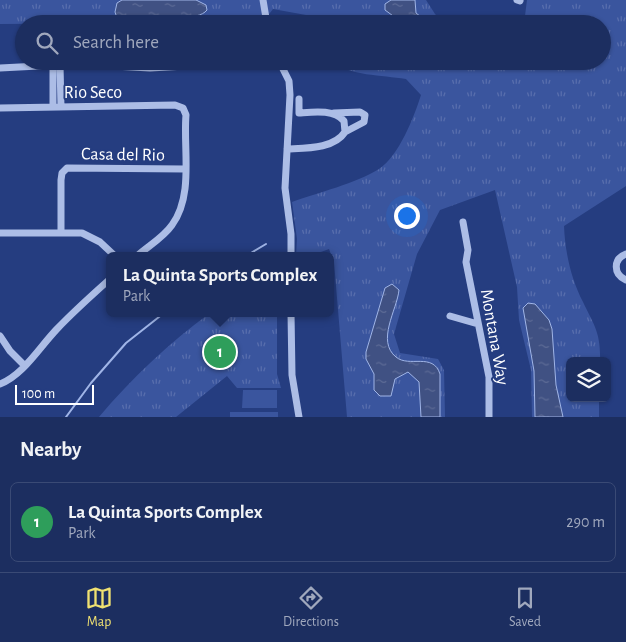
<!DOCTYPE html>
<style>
body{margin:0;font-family:"Alegreya Sans",sans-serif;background:#253666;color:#f1f3f6}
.controls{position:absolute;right:15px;bottom:15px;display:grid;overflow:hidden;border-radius:8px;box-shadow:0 1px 4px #0004}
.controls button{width:45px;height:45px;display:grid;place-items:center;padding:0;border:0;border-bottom:1px solid #3a4a75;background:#1c2e60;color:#f1f3f6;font:25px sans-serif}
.scale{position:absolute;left:15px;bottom:12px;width:79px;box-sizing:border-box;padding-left:5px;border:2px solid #fff;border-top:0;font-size:14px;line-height:18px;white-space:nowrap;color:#fff;-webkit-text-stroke:4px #253d80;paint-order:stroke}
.you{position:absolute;left:406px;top:215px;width:18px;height:18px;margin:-12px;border:4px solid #fff;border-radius:50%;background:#1a73e8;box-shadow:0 0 0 8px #1a73e833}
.badge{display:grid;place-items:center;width:32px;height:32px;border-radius:50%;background:#f0e171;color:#fff;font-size:16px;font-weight:700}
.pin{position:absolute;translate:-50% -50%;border:2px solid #fff;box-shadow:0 1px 5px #0006}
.popup{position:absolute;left:106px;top:252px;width:228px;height:65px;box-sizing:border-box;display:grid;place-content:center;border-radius:8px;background:#1c2e60;filter:drop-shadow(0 1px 4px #0005);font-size:16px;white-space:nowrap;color:#a0a8bd}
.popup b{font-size:19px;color:#f1f3f6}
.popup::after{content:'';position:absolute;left:50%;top:100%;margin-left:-10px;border:10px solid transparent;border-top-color:#1c2e60}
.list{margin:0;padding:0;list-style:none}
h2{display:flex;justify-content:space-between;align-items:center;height:65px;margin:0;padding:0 20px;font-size:21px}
h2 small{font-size:16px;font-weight:400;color:#a0a8bd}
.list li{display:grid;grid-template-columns:32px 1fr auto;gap:15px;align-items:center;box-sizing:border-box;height:80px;margin:0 10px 10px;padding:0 10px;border:1px solid #3a4a75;border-radius:8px}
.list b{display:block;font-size:19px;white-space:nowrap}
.list p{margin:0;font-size:16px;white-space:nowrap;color:#a0a8bd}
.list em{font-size:16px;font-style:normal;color:#a0a8bd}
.icon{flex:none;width:28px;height:28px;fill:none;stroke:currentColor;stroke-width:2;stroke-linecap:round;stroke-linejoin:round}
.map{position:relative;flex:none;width:626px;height:417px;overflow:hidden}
.search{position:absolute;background:#1c2e60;box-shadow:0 1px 4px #0004;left:15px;right:15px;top:15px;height:55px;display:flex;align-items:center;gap:12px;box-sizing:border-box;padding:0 18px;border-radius:28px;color:#a0a8bd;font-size:19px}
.sheet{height:155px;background:#1c2e60}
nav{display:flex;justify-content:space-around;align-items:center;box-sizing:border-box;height:70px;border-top:1px solid #3a4a75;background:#1c2e60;font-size:14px;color:#a0a8bd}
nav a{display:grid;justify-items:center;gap:2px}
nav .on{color:#f0e171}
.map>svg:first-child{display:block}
</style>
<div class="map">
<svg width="626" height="417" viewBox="0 0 626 417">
<defs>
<pattern id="grass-tufts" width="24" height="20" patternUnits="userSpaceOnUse" patternTransform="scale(1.25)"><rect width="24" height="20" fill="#3a559e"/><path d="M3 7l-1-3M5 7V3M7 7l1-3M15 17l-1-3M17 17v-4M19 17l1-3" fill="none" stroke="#586ead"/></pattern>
<pattern id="water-ripples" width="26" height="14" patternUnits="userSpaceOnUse" patternTransform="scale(1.25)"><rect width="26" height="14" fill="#405183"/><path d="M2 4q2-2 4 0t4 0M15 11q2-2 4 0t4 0" fill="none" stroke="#5d6b96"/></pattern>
</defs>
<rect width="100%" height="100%" fill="#253d80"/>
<path fill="url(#grass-tufts)" d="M0,0H426L435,14L445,24H313L306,15L273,9L263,22L0,24Z
M527,0H626V186L564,226C565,252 571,279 583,302C594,325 601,333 600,361H570V398H599V417H532L531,370L519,320L517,287L495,190L440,210L417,254L394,334L400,353L438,359L444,370L445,417H347L334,262L329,249L310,256H296L297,239L292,202C317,193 357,183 379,169C399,156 414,117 421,95L406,79C382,75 350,76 330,61H602V24H524Z
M210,313H277V374L281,388H237L227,376L176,417H99C131,379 169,343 210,313Z"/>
<path fill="#3a559e" d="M243,390H277V408H242Z
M230,412H278V417H230Z"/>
<path fill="url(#water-ripples)" stroke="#a0b5e7" d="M122,0H196L206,5L207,10C198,22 162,16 148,16C137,16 130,23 117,18L115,12L117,3Z
M391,0H415L416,13L430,24H404L385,10V4Z
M392,284L399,290C397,310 376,341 396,357C409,368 433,352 440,374V417H421L419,382L408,372L395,379L391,396H380L374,390V374L366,359V352L385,288Z
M528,303L535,304L549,320L552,329L556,385L563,417H535L534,371L523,308Z"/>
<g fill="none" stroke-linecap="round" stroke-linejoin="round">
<path stroke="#a0b5e7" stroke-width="2" d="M246,256L266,244
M66,417L91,383L126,343L164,313"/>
<path stroke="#acbde6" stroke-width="7" d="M263,0L267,24
M517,0L520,1
M279,61L289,81L290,95L285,188L291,234V256
M53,65V107
M60,65L61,107
M0,68L77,64L150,68L204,65L246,66L275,61
M0,108L175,105L183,108L186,115C183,149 194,195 172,225C163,238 148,246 137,256
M334,113L360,112L365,115L364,122L345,132
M287,149C306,148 334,149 345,132L344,121C334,109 313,112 299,113V99
M463,222L468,250L466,262L489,377V417
M61,232V180L62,173L67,168L185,169
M0,233H82L100,242L115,256
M626,254C613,259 613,274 626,280
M291,313L292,375L299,417
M450,316L478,324
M0,336L10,351L24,365
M0,384C23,375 39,348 56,330C73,312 92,295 110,279"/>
</g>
<g text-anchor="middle" stroke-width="4" stroke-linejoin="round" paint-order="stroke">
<g font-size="18" fill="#fff" stroke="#253d80">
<text x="93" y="98">Rio Seco</text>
<text transform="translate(123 154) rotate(1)" y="6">Casa del Rio</text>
<text transform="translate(495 337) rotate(80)" y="6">Montana Way</text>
</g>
</g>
</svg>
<div class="controls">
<button><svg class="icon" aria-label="layers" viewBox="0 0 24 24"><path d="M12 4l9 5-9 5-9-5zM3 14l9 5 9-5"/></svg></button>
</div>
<div class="scale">100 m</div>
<div class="you"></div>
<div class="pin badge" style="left:220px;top:352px;background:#2e9e5b">1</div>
<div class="popup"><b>La Quinta Sports Complex</b>Park</div>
<div class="search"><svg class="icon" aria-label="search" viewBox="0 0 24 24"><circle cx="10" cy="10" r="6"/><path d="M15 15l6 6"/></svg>Search here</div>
</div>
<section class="sheet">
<h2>Nearby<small></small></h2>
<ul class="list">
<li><span class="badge" style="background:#2e9e5b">1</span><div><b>La Quinta Sports Complex</b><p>Park</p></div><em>290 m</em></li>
</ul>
</section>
<nav>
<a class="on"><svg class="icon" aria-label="map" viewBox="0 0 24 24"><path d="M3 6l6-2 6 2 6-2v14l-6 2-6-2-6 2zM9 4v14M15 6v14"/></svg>Map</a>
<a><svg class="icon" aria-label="directions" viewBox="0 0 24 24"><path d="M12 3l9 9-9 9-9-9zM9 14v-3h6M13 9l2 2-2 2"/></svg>Directions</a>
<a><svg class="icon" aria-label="saved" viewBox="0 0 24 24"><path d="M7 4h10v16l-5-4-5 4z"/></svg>Saved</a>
</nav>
